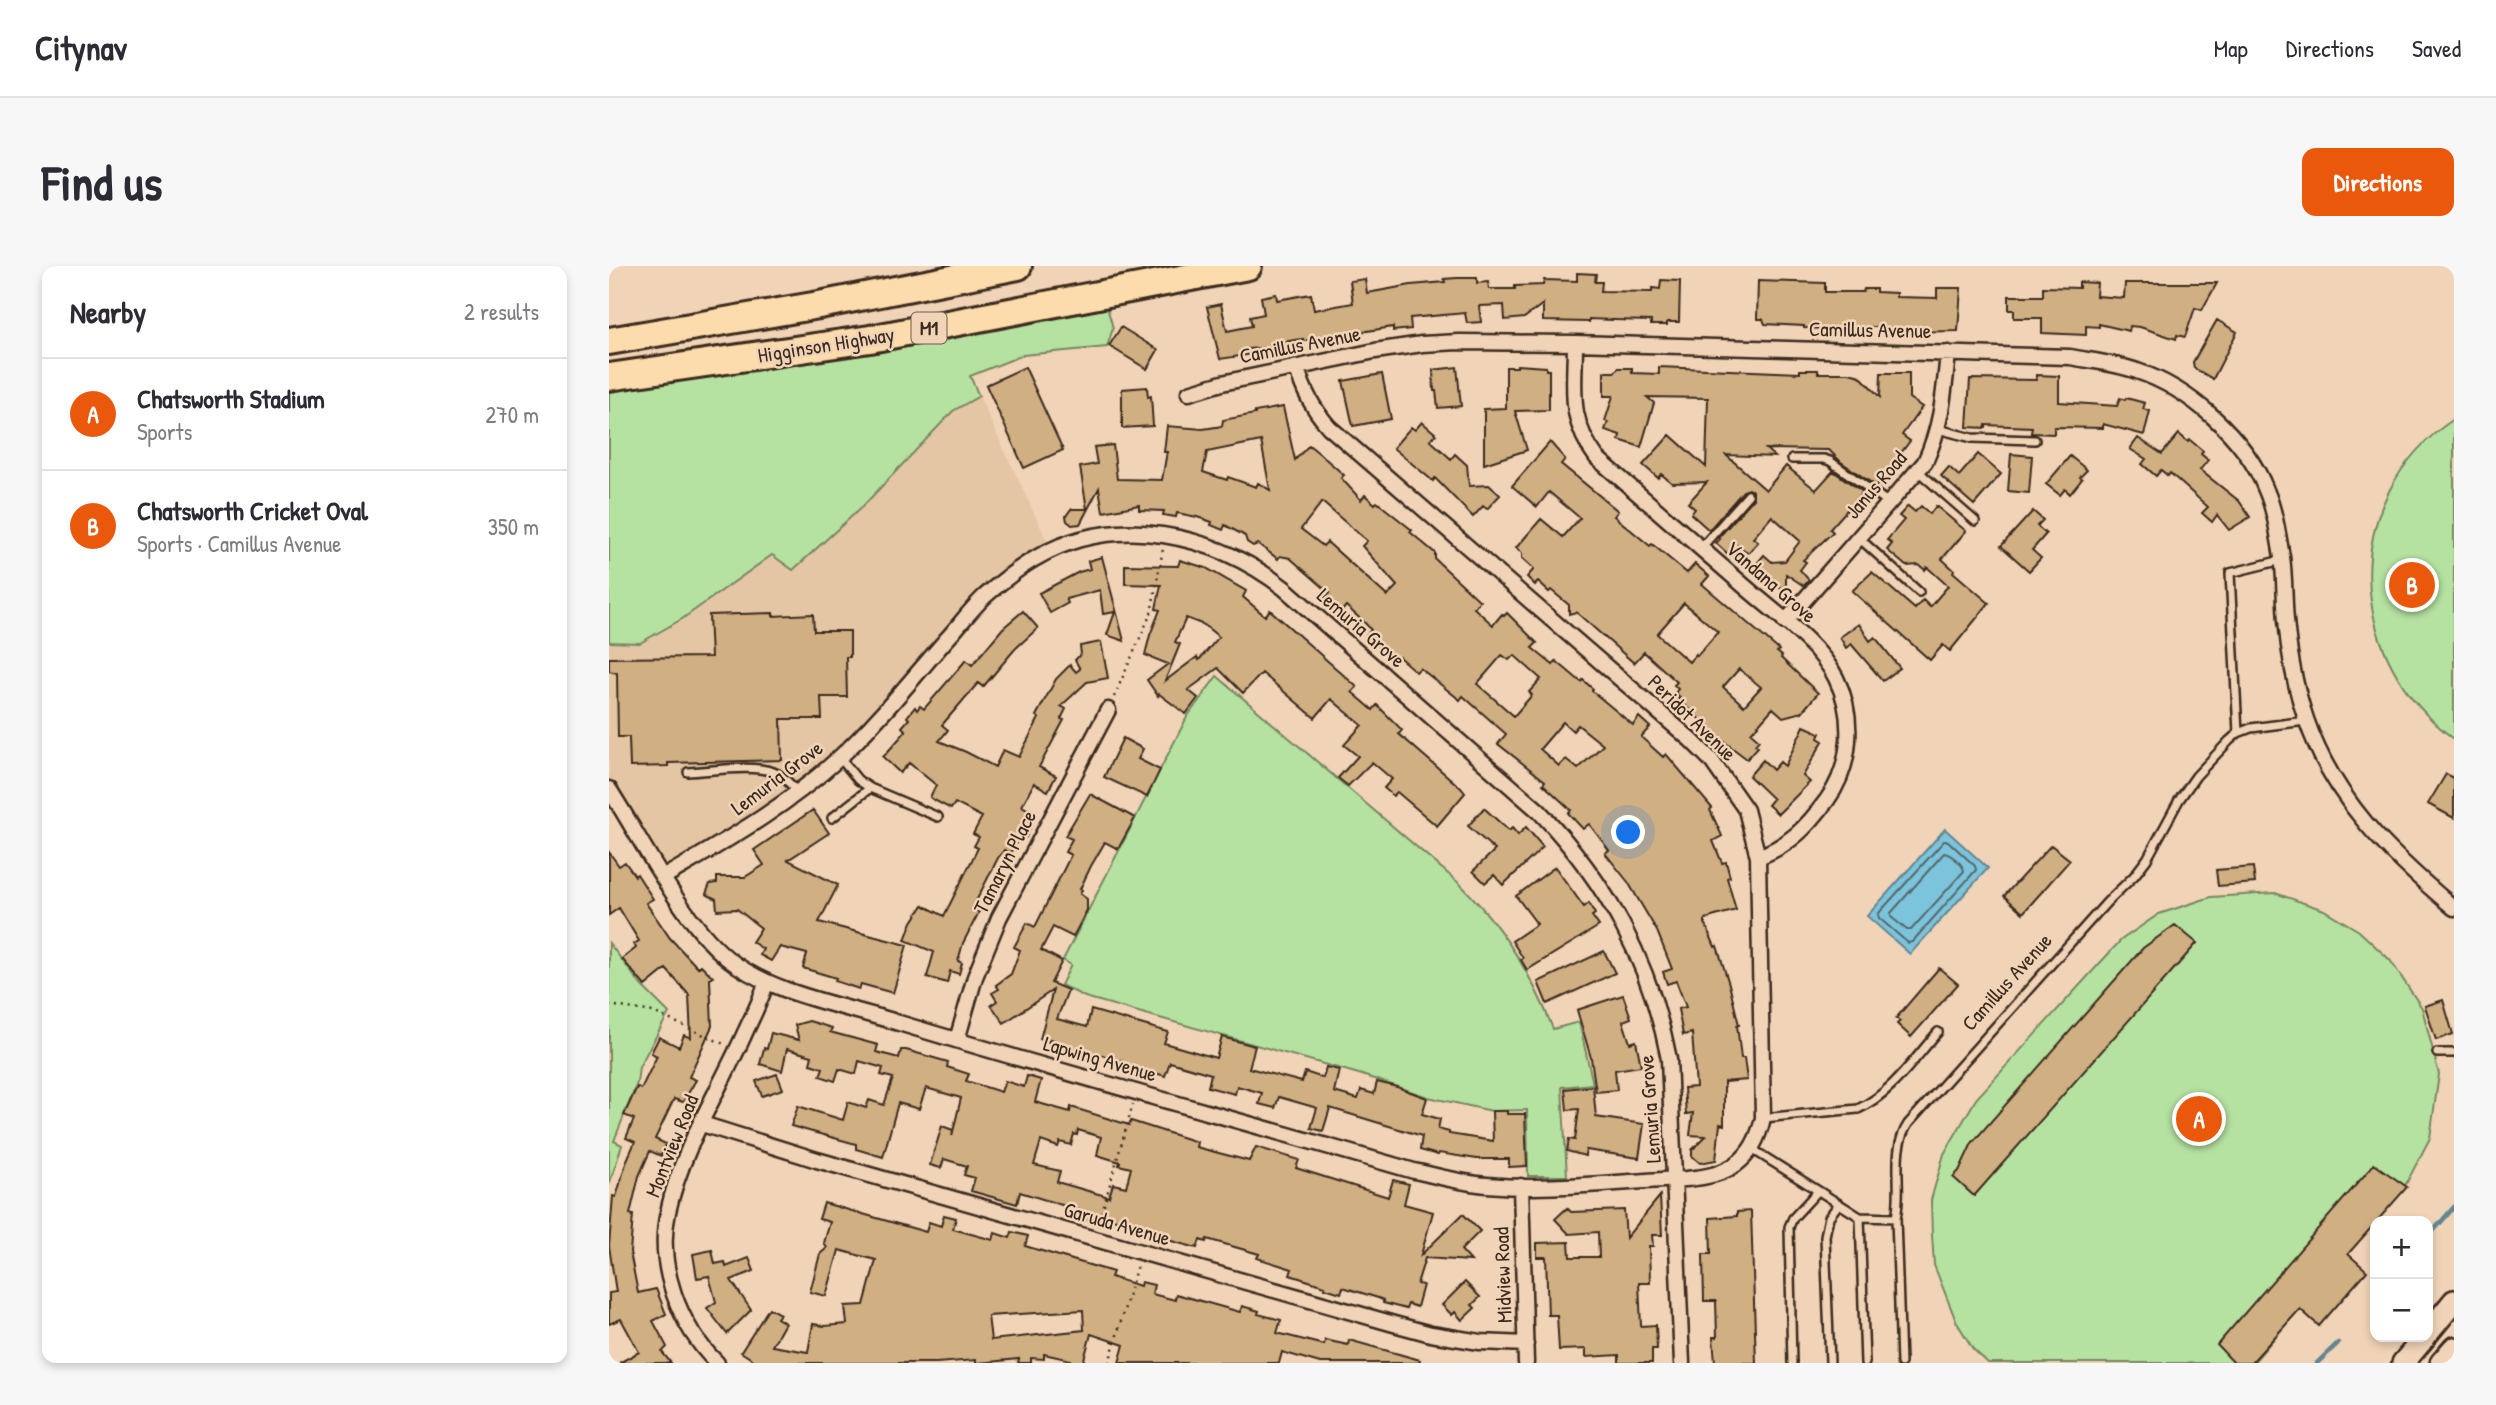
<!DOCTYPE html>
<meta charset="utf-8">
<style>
body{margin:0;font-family:"Patrick Hand",sans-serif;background:#f7f7f7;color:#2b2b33}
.controls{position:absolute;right:21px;bottom:21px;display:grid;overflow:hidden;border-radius:14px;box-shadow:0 4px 10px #0003}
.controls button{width:63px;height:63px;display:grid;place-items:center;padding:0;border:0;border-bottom:2px solid #e1e1e2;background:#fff;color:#2b2b33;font:35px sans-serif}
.you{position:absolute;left:1020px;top:567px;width:24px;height:24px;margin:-18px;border:5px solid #fff;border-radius:50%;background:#1a73e8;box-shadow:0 0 0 10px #1a73e833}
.badge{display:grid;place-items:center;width:46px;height:46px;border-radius:50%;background:#ea580c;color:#fff;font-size:23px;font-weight:700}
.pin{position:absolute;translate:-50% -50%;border:4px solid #fff;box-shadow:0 2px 7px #0006}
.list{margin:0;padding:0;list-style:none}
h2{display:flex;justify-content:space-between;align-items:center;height:91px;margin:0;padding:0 28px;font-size:30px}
h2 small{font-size:23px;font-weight:400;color:#7c7c81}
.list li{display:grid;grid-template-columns:46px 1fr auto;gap:21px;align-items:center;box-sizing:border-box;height:112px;padding:0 28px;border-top:2px solid #e1e1e2}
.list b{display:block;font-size:26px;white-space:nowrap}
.list p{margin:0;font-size:23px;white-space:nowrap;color:#7c7c81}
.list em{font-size:23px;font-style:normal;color:#7c7c81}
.map{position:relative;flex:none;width:1845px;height:1097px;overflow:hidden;border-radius:14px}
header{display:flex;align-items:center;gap:42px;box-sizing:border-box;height:98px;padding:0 35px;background:#fff;border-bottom:2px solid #e1e1e2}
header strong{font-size:33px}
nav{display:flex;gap:38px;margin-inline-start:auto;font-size:24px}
.intro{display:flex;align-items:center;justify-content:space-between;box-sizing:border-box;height:168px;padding:0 42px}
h1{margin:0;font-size:49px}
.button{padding:18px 32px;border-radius:14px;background:#ea580c;color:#fff;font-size:24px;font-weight:700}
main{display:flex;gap:42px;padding:0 42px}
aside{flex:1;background:#fff;border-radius:14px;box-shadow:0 4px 10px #0003}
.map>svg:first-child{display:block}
</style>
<header>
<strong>Citynav</strong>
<nav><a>Map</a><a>Directions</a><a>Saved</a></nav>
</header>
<div class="intro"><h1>Find us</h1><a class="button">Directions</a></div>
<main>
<aside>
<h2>Nearby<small>2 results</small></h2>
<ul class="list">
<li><span class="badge">A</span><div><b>Chatsworth Stadium</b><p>Sports</p></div><em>270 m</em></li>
<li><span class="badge">B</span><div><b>Chatsworth Cricket Oval</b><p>Sports · Camillus Avenue</p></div><em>350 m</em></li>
</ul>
</aside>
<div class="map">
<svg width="1845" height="1097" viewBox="0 0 1845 1097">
<rect width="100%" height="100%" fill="#f1d4b8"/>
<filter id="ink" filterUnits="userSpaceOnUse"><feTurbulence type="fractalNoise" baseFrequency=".0143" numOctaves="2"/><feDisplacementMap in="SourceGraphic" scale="14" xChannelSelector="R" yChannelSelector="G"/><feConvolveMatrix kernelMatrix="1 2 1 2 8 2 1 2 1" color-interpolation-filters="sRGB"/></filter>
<g filter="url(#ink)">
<path fill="#e4c6a5" d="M370,130L443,285L402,311L234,491L55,613L0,527V376L31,377L73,353L164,289L255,239L344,145Z"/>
<path fill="#b5e2a1" stroke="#788660" stroke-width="2" d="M495,30L504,62L498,81L414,89L361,110L370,130L344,145L255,239L184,304L163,289L73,353L31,377L0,376V113Z
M1845,153V473C1736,392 1728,231 1845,153Z
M608,410L851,618C893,660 922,706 944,763L970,756L984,818L953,821L958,910H919L918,844L883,845L819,831L750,808L476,731L452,719L462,699L454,694L578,451Z
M1666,627L1715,644L1750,665L1781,694L1813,742L1830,808L1821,872L1797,918L1644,1097H1379L1364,1083L1347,1055L1325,999L1323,969L1322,934L1335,888L1367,833L1512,674L1550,648L1602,631Z
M0,677L32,719L60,747L30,801L28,817L5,875L13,879L0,919Z"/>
<path fill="#7cc4dc" stroke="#628690" stroke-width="2" d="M1336,563L1379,602L1301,688L1258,650Z"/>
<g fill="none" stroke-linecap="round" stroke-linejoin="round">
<path stroke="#55686a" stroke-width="2" d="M1335,575H1339L1366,600L1367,604L1303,676L1299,677L1270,652L1269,648Z
M1335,587C1342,588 1354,598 1355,605L1302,664H1298L1282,651V647Z"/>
<path stroke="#628690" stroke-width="4.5" d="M1819,971L1845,941
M1708,1097L1729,1077"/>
</g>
<path fill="#d0b083" stroke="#3b2a1e" stroke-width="2" fill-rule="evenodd" d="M968,7L987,8L986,16H993L992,25L1043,26V22L1051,23L1052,14L1071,15L1070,56H1058V59H1042V55L1005,54L980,53V56L934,55V38L915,52L896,54L895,39L870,40L872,56L858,57L856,47L801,52L802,63L784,65V61L694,75V73L686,74L664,78L658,82L637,83L638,89L611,93L598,41L612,38L618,65L643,60L641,51L655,48L652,31L667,28L668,34L702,28L705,44L744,37L741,15L756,13L758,27L802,19L836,16L835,13L848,12H868V17L879,16L880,23H906V20L934,19L935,14L968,15Z
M1149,15L1216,17V26H1254L1255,23H1267V26L1287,27V31L1328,32V22H1352L1349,65L1290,66V63L1272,61H1245V65H1239L1238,69L1224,68V65L1217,63L1195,62V60L1156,58L1154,53H1148Z
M1470,16L1488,17L1487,30L1515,32L1516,17H1608L1593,44L1586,42L1576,71L1568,69L1567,73L1531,61L1521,60L1520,65L1490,58V61L1477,60V69L1433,67V52H1405V44H1400V30H1434V21L1470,22Z
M1608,54L1628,66L1604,113L1585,102L1584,96Z
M512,61L549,84L538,103L500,80Z
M908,99L937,101V104H940V144L906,145L918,184L875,198V143L897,142V101H908Z
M416,101L454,184L415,202L377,119Z
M848,101L852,140L829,142L827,125H825L824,104Z
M1050,101L1191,107V104H1209V107H1240L1251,110L1271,131L1272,107H1300V132L1313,141L1293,169L1301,175L1292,187L1294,189L1267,220L1232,196L1220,184L1157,183L1166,191L1117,189L1157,224L1177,200L1207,224L1224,205L1254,226L1221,263L1224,266L1194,294L1197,296L1191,304L1200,314L1195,320L1177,308V321L1167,322L1145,301L1155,289L1163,296L1176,295L1191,275L1163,250L1144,272L1149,276L1139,287L1129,279L1120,289L1107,277L1111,273L1109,272L1144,233V225L1140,223L1134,225L1100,264L1082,248L1086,243L1079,237L1098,216L1063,217L1052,208L1049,212L1034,199L1061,169L1097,201L1099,132L1038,131L1045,137L1032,181L1010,174L1011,169L996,164L999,156L996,155L1004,130H995V106H1006L1009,102H1023V107L1050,108Z
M773,108L782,153L744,160L734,115Z
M1427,109L1450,110V136L1508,140L1511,132L1516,134L1517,132L1536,137L1534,143L1541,145L1535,169L1494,158V162L1445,161V168L1422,167L1423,161L1377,159V162L1358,161L1361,113L1427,114Z
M538,121L539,131L542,130L544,160L513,162V123Z
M674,141L686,194L700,179L711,188L735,209L732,212L752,234L756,229L766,238L768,236L803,264L801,266L826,287V293L871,335L865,342L884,359L893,348L895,350L898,347L928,377L923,382L944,399L947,395L972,416L974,414L984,423L983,425L1024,459L1030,451L1041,461L1032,471L1054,491L1057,488L1103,542L1101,544L1113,570L1104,575L1113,597L1117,596L1121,611L1118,612L1127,644L1096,653V657L1106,681L1108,680L1120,718L1130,759H1128L1132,792H1135L1138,814L1115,816V859L1111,858L1107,894L1091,897L1083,890V884L1097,870L1081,869L1084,847L1077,848L1075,822L1087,821L1083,767L1074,769L1069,743L1077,741L1067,715L1058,718L1054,706L1063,703L1048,665L1019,616L996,587L1000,584L980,558L974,563L959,547L962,544L934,518L936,515L889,478L897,468L854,430L851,434L811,402L807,406L790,391L786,395L757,370L762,364L756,357L737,340L732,346L716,332L721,327L681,292L671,290L669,293L649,278L644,280L638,276L636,270L616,259L614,264L602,259L603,256L588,251L568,247L567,251L554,249L555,245L530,244V239L494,246L490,222L471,258L463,259L458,255L457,250L462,243H478L471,201L488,198L485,181L504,179L508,213L553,214L558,186H555L558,160L594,163L613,160L614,154L646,148V146ZM652,175L661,224L649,217L647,221L619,211L618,214L594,206L598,186ZM713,236L758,275L753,280L788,320L778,330L718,276L714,280L692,263ZM893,389L900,394L905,389L932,413L920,426L923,429L905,450L868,418ZM954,456L964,465L969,459L994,479L969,503L957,493L950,500L931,483Z
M813,156L827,168L821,174L842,193L846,188L858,199L860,220L880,219L891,229L878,243L874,240L864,251L826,212L824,215L784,182L802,161L806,164Z
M1570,168L1579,176L1581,174L1594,185L1592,188L1599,194L1591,204L1630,235L1641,251L1620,264L1608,249L1603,256L1593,247L1599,241L1561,207L1559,210L1552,204L1547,210L1533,198L1537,193L1521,183L1529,172L1553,188Z
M941,176L956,193L952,198L1009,245L1005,250L1041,280L1043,278L1078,307L1086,298L1100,310L1093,318L1170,384L1168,386L1173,390L1172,392L1209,427L1193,446L1174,451L1164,442L1142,467L1150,474L1146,479L1149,481L1138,493L1109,471L1105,475L1094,466L1099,461L1069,433L1071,431L1066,427L1069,423L1065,419L1068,416L1035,386L1025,397L967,346L960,348V339L942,324L940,326L929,316L926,319L918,311L925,303L913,292V287L907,282L932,253L954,271L971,252L940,226L928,241L903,220ZM1075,337L1109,366L1088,390L1087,388L1080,396L1048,368ZM1130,403L1152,421L1135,440L1114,421Z
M1369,188L1392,208L1365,239L1332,210L1340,201L1350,210Z
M1402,188L1423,190L1420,227L1399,225Z
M1461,190L1478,204L1471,211L1473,213L1461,228L1456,223L1451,229L1437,218Z
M1299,240L1306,246L1312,240L1321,248L1327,240L1357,265L1333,293L1345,304L1344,306L1380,337L1341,385L1334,379L1321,394L1243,325L1263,306L1306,343L1314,334L1321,341L1339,320L1318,301L1316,304L1310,299L1297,300L1278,284L1283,278L1278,274L1295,254L1290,250Z
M1424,245L1434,254L1428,260L1437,268L1423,284L1432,292L1420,305L1392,280Z
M493,291L507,344L515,375L498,369L506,346L494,348L491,324L457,333L459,337L441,347L430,327L470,306L481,303L479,295Z
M571,294L597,302L637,325L634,331L656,350L661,344L748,421L743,426L764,444L768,439L793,464L790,468L852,522L856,527L828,560L788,526L784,530L775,522L783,513L763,496L739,520L729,512L749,490L735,479L753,459L722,433L706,452L653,407L634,427L609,402L579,424L589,432L577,448L550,428L549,430L538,414L559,398L536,389L541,369L551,344L547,343L552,319L516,318V299L569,300ZM577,352L595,359L610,371L590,394L588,391L556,415L571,378L566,376Z
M414,345L429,362L406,383L374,421L369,417L333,459L339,464L330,475L357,486L386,501L394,484L410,491L430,452L427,450L447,413L461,399L467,406L471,403L466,394L472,388L471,380L492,376L499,412L478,416L452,440L457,443L452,453L455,454L430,501L447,510L439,525L425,517L413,540L420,544L416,554L423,557L417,571L412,568L402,587L395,584L389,592L363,643L370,646L354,677L349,695L353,697L350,708L341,705L338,717L318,711L325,686L296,674L303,656L314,639L335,650L369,582L365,580L370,571L364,568L373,551L346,537L342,543L323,533L321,531L327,519L300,497L291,507L274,491L297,465L293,461L300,453L298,451L306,441L308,444L311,440L315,443L357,394L363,399L394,362Z
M164,347V350L204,348L205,365H241V391H237L238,431H212L213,453H172L173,494L59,497V500L21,501L20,471H9L8,407L0,405V392L102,391L100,349Z
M1250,358L1261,375L1266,371L1291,402L1274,415L1242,378L1237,382L1231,371Z
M1195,460L1211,467L1209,472L1214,475L1194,510L1201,516L1169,548L1159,539L1164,533L1140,510L1154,494L1164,504L1171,496L1176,500Z
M514,472L534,483L529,493L551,504L538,531L495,511Z
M1837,508L1845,512V552L1819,538Z
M481,528L526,552L509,583L496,576L482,600L471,623L473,624L471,628L478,633V644L464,671L444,661L432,684L453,695L442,717L459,724L448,753L478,761L482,744L559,766L555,777L607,792L613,771L646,780L640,802L693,816L696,806L714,812L717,801L730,804L725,826L749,833L752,824L765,828L768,816L788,821L818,832L813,848L831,853L829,863L840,866V868L884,875L883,845H898V848H916L918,900L900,901V893H868L830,887L829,889L811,884L813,870L721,842L714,865L702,862L708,842L670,831L666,842L650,838L653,827L628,820L626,828L599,821L602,808L561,796L556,810L537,804L536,807L512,800L513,795L489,788L488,792L442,780L444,774L441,773L440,776L431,773L444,724L395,757L382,739L388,735L383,727L390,723L387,719L402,708L411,684L405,681L418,657L426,661L462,589L456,586L463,573L456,570Z
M875,542L900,565L903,562L909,569L917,561L934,581L894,619L885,609L876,617L864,605L886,584L859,560Z
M204,544L220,567L179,594L229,619L210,656L298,679L284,727L252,718L250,723L226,715L227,712L194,702L198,688L171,681L162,695L151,689L154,683L143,676L152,662L128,643L108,644L107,633L97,628L101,618L108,617V611H136L155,599L145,584Z
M1442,579L1461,594L1414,647L1395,630Z
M0,586L10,600L16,596L26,610L28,608L44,633L37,637L61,672L89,702L92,699L104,711L101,713L103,760L80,811L87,814L74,836L65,833L46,873L57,878L52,890L41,885L30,910L21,948L24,949L21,986L29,1027L47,1023L57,1048L44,1055L58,1081L53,1086L62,1097H10L30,1086L12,1053L0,1058V1027L7,1026L0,980L4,930L7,931L18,894L26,876L17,872L25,853L15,849L28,821L32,823L48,790L42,787L50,771L70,781L75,769L82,772L80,729L57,703L36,720L13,693L27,682L25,678L30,675L10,642L0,649Z
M946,601L975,641L980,637L986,648L983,650L990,660L918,704L912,694L914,692L903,675L928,658L907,630Z
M1644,601L1646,617L1609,620L1607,604Z
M1566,659L1588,677L1365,930L1344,911L1350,905L1363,877L1534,682Z
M995,685L1006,707L938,738L929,716Z
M1330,702L1349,718L1302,771L1288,758L1291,755L1287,752Z
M1014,729L1022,752L1014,755L1021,777L1027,775L1032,800L1006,804L1008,824L987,826L982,792L968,744Z
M1834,734L1844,768L1827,774L1816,740Z
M200,755L223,762L221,766L269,779L267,786L290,792L292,784H297L339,796L338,801L360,808L357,815L392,826L396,815L415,821L418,810L432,814L426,836L461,846L462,841L520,859L522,855L588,876L587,881L640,895L647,881L690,894L687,902L779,931L784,914L800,918L795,938L824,946L812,989L854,948L871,965L852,984L862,995L816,992L808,1018L814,1019L808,1041L799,1038L797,1043L774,1037V1034L769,1032L734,1021L732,1027L716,1022V1020L681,1009L683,1003L648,992L650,988L598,973L597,976L591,974L588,982L544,970L546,965L511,955L482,947L480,954L467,950L469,944L411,926L408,938L362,925L366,912L355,909L358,900L335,893L332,902L321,899L333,860L344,864L343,870L352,832L317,822L310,843L289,837L274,891L247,883V878L182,860L189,840L234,854L239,836L257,842L260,834L275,839L284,812L272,809L274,802L250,795L247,808L230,803L226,815L211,810L214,802L201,798L203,790L178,783L173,805L151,798L155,782L158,783L162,767L190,774L186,759ZM469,864L492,871L488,889L511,896L510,899L522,902L517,921L504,918L500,931L448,916L451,905L425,899L432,875L449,881L451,876L462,879L465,868L468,869Z
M168,808L174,823L153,830L147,815Z
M984,820L987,851L1035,858L1030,892L977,884L976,890L958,885L960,873L966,874L970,843L958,844L956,823Z
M1765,898L1798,921L1739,988L1758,1005L1710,1060L1691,1043L1642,1097H1625L1608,1079Z
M1051,930L1053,969H1043L1044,980H1040L1041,1017H1030L1032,1060L1047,1059L1048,1083H1043V1097H1010V1089L977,1091V1083L950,1084L948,1049H939L937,991H928V977L960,976L961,991H990L989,966L960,968L946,953L958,942L962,946L1015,944L1017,972Z
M215,937L317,966L320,956L332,960L335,949L347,952L344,963L384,974L386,967L401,972L403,966L419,970L416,980L504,1006L502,1011L531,1020L532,1016L545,1019L543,1028L566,1034L567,1028L631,1046L633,1040L650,1045L649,1048L672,1054L668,1067L715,1079L716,1074L739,1079L740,1074L811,1094L810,1097H711L673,1086L670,1097H510L515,1079L482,1068L474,1097H462V1094L435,1088V1093L422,1092V1097H409L410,1093L370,1097H367V1094L327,1097H149L132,1086L160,1042L171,1048L168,1052L176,1057L163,1080L199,1086L204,1058L215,1060L238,1058L236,1040L255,1039L267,994L230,984L217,1030L201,1026L211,988L218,982L215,977L221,956L210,953ZM474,1044L475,1064L382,1074L379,1050Z
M1142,945L1147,1097H1106L1104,1071H1108L1107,1035H1095L1094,988H1102L1101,952L1128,950V946Z
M103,984L106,998L116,996L117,1001L140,992L145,1005L122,1014L142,1044L118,1068L98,1042L107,1036L100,1010L88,1012L84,988Z
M856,1016L871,1031L863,1039L866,1042L853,1054L846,1046L843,1049L833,1039Z"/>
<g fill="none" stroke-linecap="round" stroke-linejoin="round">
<g stroke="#3b2a1e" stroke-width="12">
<path id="lane" d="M1329,163L1363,172L1426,174
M1183,193H1215L1221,195L1280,237
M1309,205L1366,255
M1250,272L1310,326
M1092,282L1139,229
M1629,467L1621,307L1673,294
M231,492L249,514L261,522L329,551
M79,506C103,505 148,497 169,508C177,512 183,520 189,527
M223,552L261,522
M1828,787H1845
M1154,852L1249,843C1282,828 1305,793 1329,766
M1143,883L1251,951L1287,952
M1251,951L1256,1097
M1183,1097L1180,961L1184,952L1208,926
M1221,1097L1216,970L1220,951L1229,939
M1292,1097L1287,952C1294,921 1281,885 1299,858L1498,636L1525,610L1538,593L1570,534L1587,510L1620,475L1629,467L1642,462L1697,455"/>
</g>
<g stroke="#3b2a1e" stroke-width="19">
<path id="street" d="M966,77C966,124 958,152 988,192C1039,236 1090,281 1141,325C1169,349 1211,379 1227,412C1246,450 1243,500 1218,534C1198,561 1181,579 1149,591
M580,127L613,117L766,85L813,78L850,76L966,77L1461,91C1483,95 1506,97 1528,105C1580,122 1637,172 1657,224C1666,245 1669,268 1673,291C1676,312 1675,333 1677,354C1680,388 1686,421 1697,453C1725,535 1781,588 1845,642
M1176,356L1316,196C1333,159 1335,127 1339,87
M0,523C33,574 72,654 118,692C164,729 234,739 290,757C461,809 633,855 805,905C829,910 853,917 878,919C944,925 1011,915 1077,913C1119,910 1144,896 1154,852L1149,591L1137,544L1102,494L1082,474L720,161C704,143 694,125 688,102
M55,611C116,575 177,541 230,492C269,456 302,414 337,374C350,360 362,343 376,330C391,317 409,302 427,292C507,245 605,268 675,322L930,545C999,618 1041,695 1060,793L1073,1097
M348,774L366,711L390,652L499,444
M93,858L208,894L785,1058L822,1068L871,1076L917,1078
M912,920L917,1097
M108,1097C70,1060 47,999 59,946C72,885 108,828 134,771C142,753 152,735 157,717"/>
</g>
<g stroke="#3b2a1e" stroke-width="26">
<path id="secondary" d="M1819,1067L1845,1035
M1794,1097L1816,1071
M1832,1097L1845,1082"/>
</g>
<g stroke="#3b2a1e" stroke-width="32">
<path id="highway" d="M0,75L210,39L409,0
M0,111L261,73L639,0"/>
</g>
<path stroke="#3b2a1e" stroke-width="2.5" stroke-dasharray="2 5" stroke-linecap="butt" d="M505,431L542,347L554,283
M0,739L44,746L115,778
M489,960L524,838
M500,1097L528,999"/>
<use href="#lane" stroke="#f1d4b8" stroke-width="7"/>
<use href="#street" stroke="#f1d4b8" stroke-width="14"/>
<use href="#secondary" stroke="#f1d4b8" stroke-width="21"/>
<use href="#highway" stroke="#fcdcac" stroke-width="26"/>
</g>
</g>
<g text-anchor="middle" stroke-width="5" stroke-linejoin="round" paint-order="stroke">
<rect fill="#f1d4b8" stroke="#725d4c" stroke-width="2" x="302.5" y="46.5" width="35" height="31" rx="5"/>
<g font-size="19" font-weight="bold" fill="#3b2a1e">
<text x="320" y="69">M1</text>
</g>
<g font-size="21" fill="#3b2a1e" stroke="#f1d4b8">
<text transform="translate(1261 64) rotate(1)" y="7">Camillus Avenue</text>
<text transform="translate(217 79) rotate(-9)" y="7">Higginson Highway</text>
<text transform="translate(691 79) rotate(-11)" y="7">Camillus Avenue</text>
<text transform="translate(1267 219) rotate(-49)" y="7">Janus Road</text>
<text transform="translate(1162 316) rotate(41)" y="7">Vandana Grove</text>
<text transform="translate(752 362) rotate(41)" y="7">Lemuria Grove</text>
<text transform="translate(1083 452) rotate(44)" y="7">Peridot Avenue</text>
<text transform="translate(168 512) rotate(-37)" y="7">Lemuria Grove</text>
<text transform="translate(396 596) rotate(-63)" y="7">Tamaryn Place</text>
<text transform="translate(1398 716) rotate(-48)" y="7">Camillus Avenue</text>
<text transform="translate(491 793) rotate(16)" y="7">Lapwing Avenue</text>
<text transform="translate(1041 843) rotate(-94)" y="7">Lemuria Grove</text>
<text transform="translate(63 880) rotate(-68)" y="7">Montview Road</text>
<text transform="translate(508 958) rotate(16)" y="7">Garuda Avenue</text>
<text transform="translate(894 1009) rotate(-92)" y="7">Midview Road</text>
</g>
</g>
</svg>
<div class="controls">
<button>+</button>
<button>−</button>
</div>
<div class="you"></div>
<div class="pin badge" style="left:1590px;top:853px">A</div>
<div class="pin badge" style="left:1803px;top:319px">B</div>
</div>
</main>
